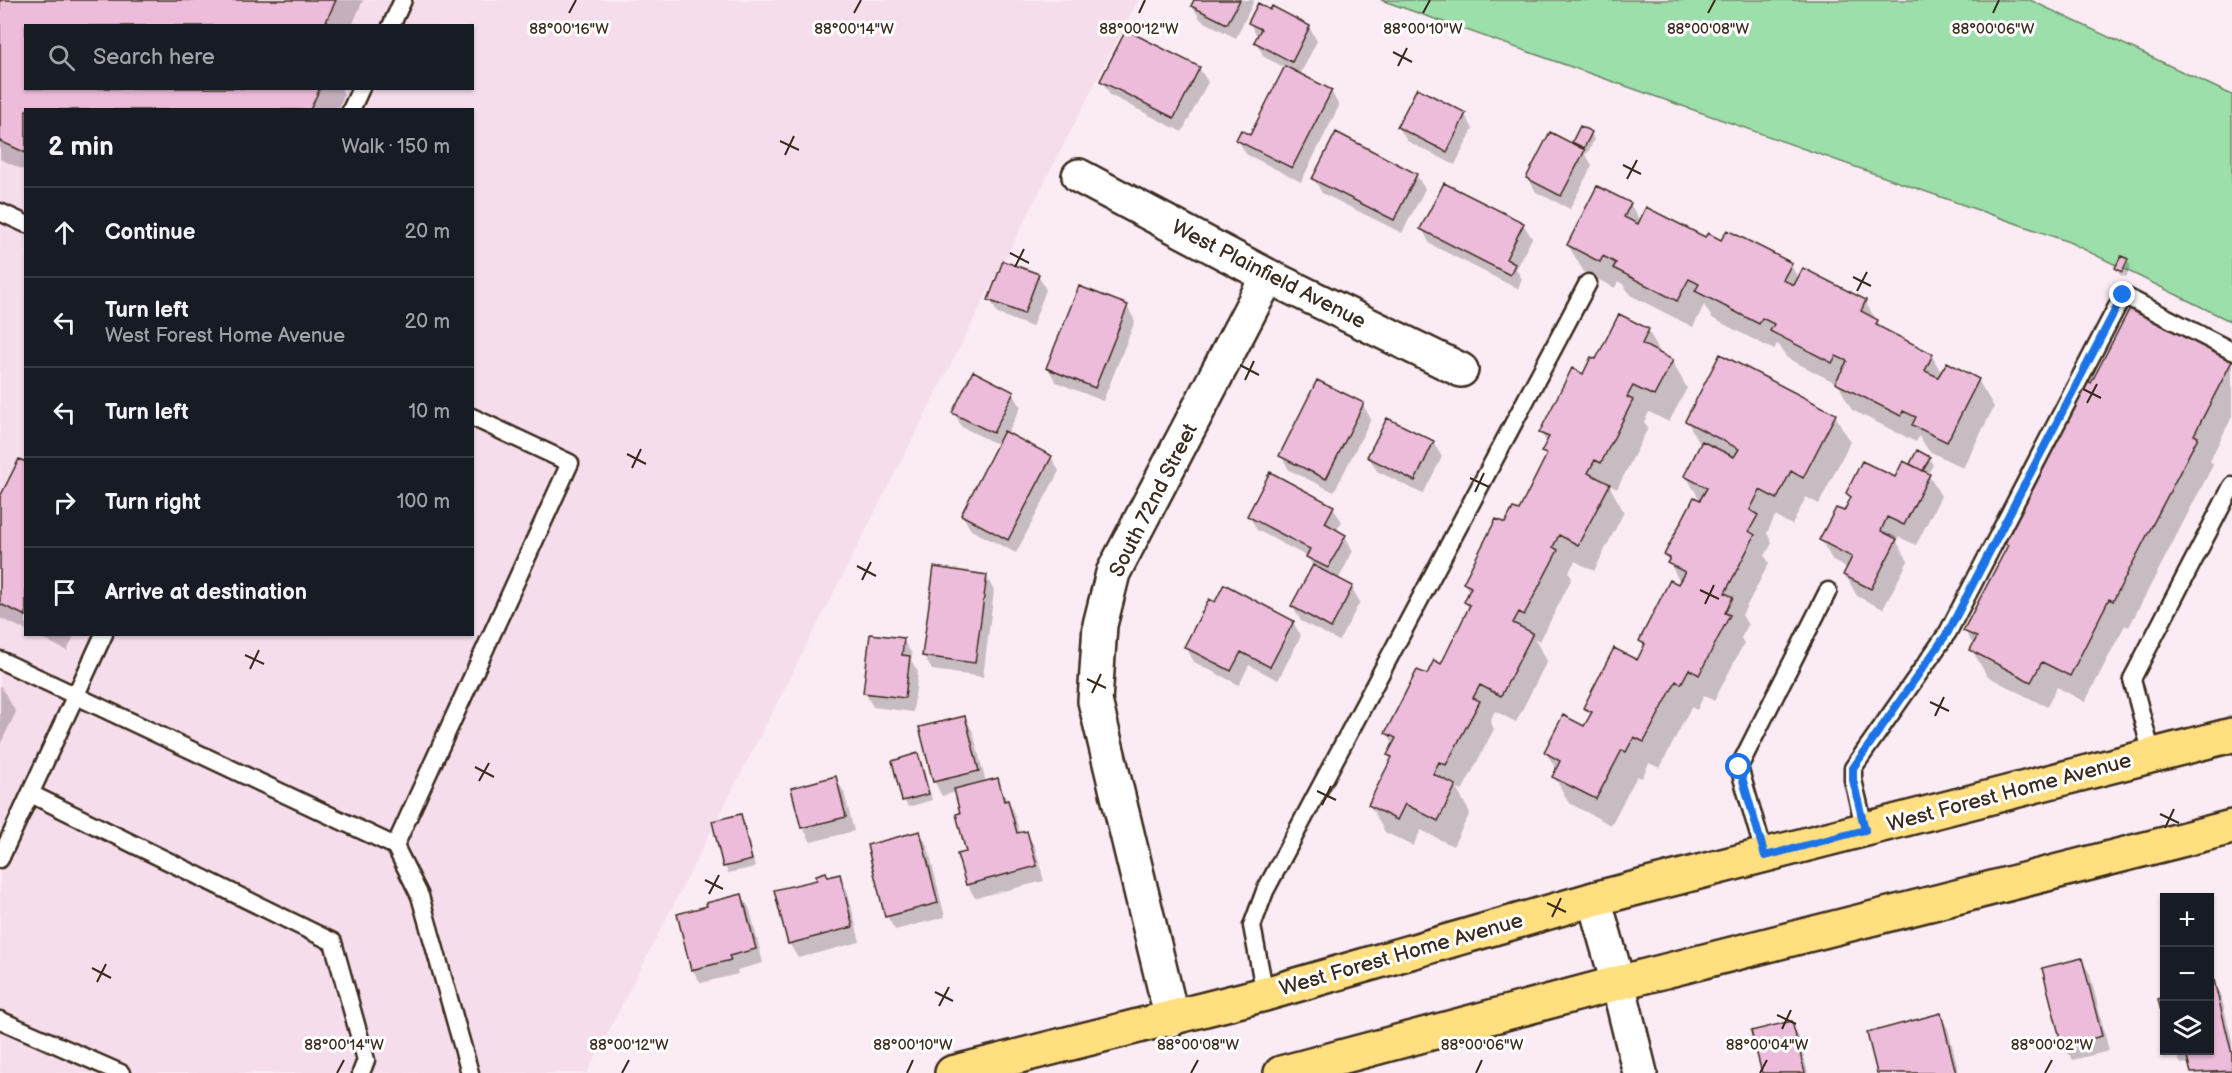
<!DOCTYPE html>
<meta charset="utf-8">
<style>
body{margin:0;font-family:"Balsamiq Sans",sans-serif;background:#20242c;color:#f1f3f6}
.controls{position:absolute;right:18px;bottom:18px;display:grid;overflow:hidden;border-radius:0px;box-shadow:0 2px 4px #0004}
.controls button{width:54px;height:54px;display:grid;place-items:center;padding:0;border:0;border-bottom:2px solid #363941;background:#171b24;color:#f1f3f6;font:30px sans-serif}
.stop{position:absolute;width:18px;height:18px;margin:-14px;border:4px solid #1a73e8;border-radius:50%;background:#fff}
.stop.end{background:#1a73e8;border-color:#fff;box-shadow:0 2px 6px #0008}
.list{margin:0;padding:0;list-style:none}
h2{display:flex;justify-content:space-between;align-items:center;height:78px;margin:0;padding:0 24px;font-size:26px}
h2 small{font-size:20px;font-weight:400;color:#9ea1a6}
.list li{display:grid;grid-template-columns:39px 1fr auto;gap:18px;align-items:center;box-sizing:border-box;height:90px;padding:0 24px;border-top:2px solid #363941}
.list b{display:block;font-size:22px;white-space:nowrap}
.list p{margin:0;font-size:20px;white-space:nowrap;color:#9ea1a6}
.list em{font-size:20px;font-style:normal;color:#9ea1a6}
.icon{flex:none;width:33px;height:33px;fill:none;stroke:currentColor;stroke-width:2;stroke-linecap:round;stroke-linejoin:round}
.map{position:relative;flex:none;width:2232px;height:1073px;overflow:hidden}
.search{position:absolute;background:#171b24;box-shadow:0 2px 4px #0004;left:24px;top:24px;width:450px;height:66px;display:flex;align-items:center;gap:15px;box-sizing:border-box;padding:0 21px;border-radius:0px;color:#9ea1a6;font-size:22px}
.panel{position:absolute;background:#171b24;box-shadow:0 2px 4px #0004;left:24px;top:108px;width:450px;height:528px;border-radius:0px}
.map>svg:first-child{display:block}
</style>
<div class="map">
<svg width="2232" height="1073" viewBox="0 0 2232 1073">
<rect width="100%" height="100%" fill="#faebf4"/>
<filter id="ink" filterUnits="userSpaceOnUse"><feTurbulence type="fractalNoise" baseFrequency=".0167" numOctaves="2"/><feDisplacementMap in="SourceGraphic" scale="12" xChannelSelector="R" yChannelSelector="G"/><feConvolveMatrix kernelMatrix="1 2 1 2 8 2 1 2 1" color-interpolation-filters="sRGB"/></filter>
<g filter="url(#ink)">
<path fill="#f6ddec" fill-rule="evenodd" d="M0,0H1138L587,1073H0ZM26,26H472V88H26ZM26,110H472V634H26Z"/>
<path fill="#9cdfab" stroke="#6c8464" stroke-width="1.5" d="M1381,0H2030L2232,95V322L2069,242Z"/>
<path fill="#0003" d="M0,0H363L352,26H26V88H341L344,95L338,110H26V171L0,159Z
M1195,0H1253L1254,1L1236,38L1201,20L1192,6Z
M1250,23L1309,27L1317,41L1300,75L1331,91L1339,106L1301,182L1246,154L1238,140L1251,137L1286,68L1264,57L1256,42L1258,38Z
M1199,68L1208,82L1182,132L1110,95L1102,81Z
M1465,115L1473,129L1455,165L1407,141L1398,126Z
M1591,133L1594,140L1587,154L1584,152L1592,165L1570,209L1536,192L1528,178L1576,147L1573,142Z
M1416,175L1425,189L1402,233L1322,193L1314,179Z
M1630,204L1641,222L1722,242L1790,264L1799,279L1865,302L1883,331L1932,356L1942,374L1978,380L1994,407L1963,468L1929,451L1919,436L1916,442L1852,410L1838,384L1787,358L1779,345L1777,344L1774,350L1712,318L1704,305L1693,327L1630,295L1624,285L1618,281L1615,288L1584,272L1568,245Z
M1523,224L1532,238L1516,269L1522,279L1518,289L1430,244L1422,229Z
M2127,260L2131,267L2126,277L2120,275L2116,268Z
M1038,275L1046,290L1032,327L998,314L990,300Z
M1127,306L1135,321L1103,401L1056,382L1048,368Z
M1648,330L1663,357L1672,361L1687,388L1669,422L1649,412L1644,422L1648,428L1617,489L1609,485L1624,512L1594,571L1575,561L1569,572L1572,578L1540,641L1534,638L1547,661L1516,722L1495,711L1490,721L1494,729L1462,791L1456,788L1470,813L1453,846L1421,830L1413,846L1385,832L1370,805L1392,760L1389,755L1394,745L1387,733L1428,676L1441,666L1470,610L1465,602L1470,593L1464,583L1506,525L1519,512L1547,458L1543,452L1547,443L1541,433L1583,376L1597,361Z
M2232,358V417L2210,460L2213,465L2129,627L2125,625L2085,702L2057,687L2047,707L1987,676L1972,650L1974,646L1965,631L2008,548L2005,543Z
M1013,393L1021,407L1007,434L1051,457L1059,471L1016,553L971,530L962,515L999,445L962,427L954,413Z
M1363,405L1371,419L1334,492L1289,470L1281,455Z
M1835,415L1850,442L1819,504L1806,497L1792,525L1775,516L1767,533L1772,543L1765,556L1769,563L1742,615L1748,625L1741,638L1744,643L1714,701L1704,695L1697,710L1691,707L1660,768L1649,763L1642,778L1637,776L1611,825L1569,803L1554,776L1557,771L1546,752L1585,728L1591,717L1585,708L1638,662L1645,648L1641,641L1680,583L1666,555L1701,502L1686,476L1701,446L1687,421Z
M1433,442L1442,457L1423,494L1377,471L1369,457Z
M1918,452L1929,458L1933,465L1928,474L1941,496L1916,545L1899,537L1897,542L1908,561L1883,609L1857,596L1845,574L1848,569L1833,561L1821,540L1845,513L1851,500L1847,493L1896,479L1911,466Z
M26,464V630L0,618V501Z
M1271,474L1333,508L1342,522L1336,531L1345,536L1353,551L1338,580L1352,588L1360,602L1339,641L1301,621L1292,606L1314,568L1308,557L1257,530L1249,516Z
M986,576L994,591L983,677L932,670L924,656Z
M1293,622L1301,636L1278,680L1249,665L1239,685L1194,662L1186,647Z
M34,634H75L67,651Z
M903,640L912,654L911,660L918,672L913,712L873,707L865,693Z
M0,685L16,712L0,745Z
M965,717L973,732L986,783L997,780L1015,816L1020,834L1026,833L1035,847L1044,881L975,898L967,884L968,853L956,792L942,796L934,781Z
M918,755L922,762L932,800L908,807L904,800Z
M835,778L844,792L854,831L811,842L803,828L793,789Z
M740,816L744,823L755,867L728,873L725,866Z
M920,833L928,847L945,917L895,930L887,916Z
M839,876L847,890L860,942L798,958L789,943L828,878Z
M742,895L750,910L763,963L737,970L738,974L701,983L692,969Z
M2081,959L2090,974L2109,1051L2072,1060L2063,1046Z
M2213,982L2221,996L2232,1040V1073H2192L2189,1063L2181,1064L2173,1050H2210V983Z
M1940,1015L1948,1029L1959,1073H1879Z
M1791,1023L1799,1037L1808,1073H1763Z"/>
<path fill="#eebcdb" stroke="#3b2a1e" stroke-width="1.5" d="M0,0H336L324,26H26V88H320L310,110H26V153L0,141Z
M1194,0H1240L1227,24L1191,6Z
M1258,3L1270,10L1272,6L1310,26L1292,62L1254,42L1261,29L1248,23Z
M1126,30L1200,67L1174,118L1100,81Z
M1285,66L1332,90L1292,168L1236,140L1241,130L1250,135Z
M1417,88L1466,113L1447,152L1397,127Z
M1580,126L1592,132L1584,148L1572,142Z
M1336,132L1417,174L1394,220L1312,179Z
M1550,132L1585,150L1561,196L1526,178Z
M1444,183L1524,223L1506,259L1515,264L1510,275L1420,229Z
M1597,186L1631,203L1624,217L1638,224L1646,207L1705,237L1708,233L1721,240L1727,230L1792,263L1783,280L1794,285L1803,268L1866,300L1861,311L1878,320L1876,325L1933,354L1925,371L1938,377L1947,362L1979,379L1947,442L1912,425L1916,417L1903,411L1901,416L1835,383L1847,361L1836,356L1832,363L1770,331L1774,324L1762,318L1759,324L1695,291L1699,284L1689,279L1677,301L1613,268L1616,263L1603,256L1600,262L1567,245Z
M2121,256L2128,259L2122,272L2115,268Z
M1003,261L1039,274L1024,314L988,300Z
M1079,286L1128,305L1095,388L1046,368Z
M2132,304L2232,357V361L2194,435L2198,437L2113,601L2109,599L2070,676L2042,662L2031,682L1970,650L1977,637L1963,631L2008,545L2004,543L2088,381L2091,383Z
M1619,314L1649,329L1642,344L1673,360L1654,396L1633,386L1627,397L1633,400L1601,463L1595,460L1588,473L1610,484L1578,545L1559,535L1553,547L1558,550L1524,615L1519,612L1513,623L1533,633L1501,696L1480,685L1473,698L1480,701L1446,765L1439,762L1433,774L1456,785L1438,821L1405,804L1397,820L1368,805L1392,757L1387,755L1396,738L1385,733L1417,670L1427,674L1434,660L1441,664L1470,605L1464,602L1471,587L1463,583L1496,519L1505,523L1513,508L1519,510L1547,454L1541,452L1549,437L1539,433L1572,368L1583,374L1591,357L1596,359Z
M1720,354L1836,414L1803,478L1791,471L1777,499L1760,490L1750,510L1758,515L1749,531L1755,535L1725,593L1733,597L1725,613L1730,615L1699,675L1689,669L1681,684L1676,681L1644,742L1634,737L1626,752L1622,750L1596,799L1552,777L1560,761L1544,752L1563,715L1584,726L1592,712L1583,708L1614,648L1637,660L1645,644L1639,641L1670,580L1678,584L1685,572L1667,563L1670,558L1664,555L1694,497L1700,500L1707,488L1684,476L1702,441L1734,457L1739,449L1685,421Z
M973,371L1014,392L993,433L952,413Z
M1317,380L1364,403L1326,479L1279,456Z
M1387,418L1434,441L1415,481L1367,457Z
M1004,431L1052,456L1008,540L961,515Z
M1917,450L1930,457L1923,471L1910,464Z
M19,459L26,462V616L0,604V497Z
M1862,461L1895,477L1903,461L1930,474L1904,525L1887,517L1881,531L1897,539L1871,589L1843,575L1852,557L1819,540L1836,508L1844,511L1851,497L1846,493Z
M1270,472L1334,506L1325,523L1346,535L1328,568L1306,557L1310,549L1247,516Z
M1313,565L1353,586L1331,628L1291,606Z
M934,567L987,575L975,663L922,656Z
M1224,584L1294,621L1270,667L1241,652L1231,671L1184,647L1209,599L1215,602Z
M870,634L904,638L902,655L910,656L905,698L863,693Z
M965,716L979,771L933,782L919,727Z
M918,753L929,794L902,801L892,761Z
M836,776L846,817L801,828L791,788Z
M998,778L1004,801L1008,800L1017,833L1027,831L1037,866L966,885L957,854L966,852L956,814L960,813L954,789Z
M741,814L752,860L723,867L712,821Z
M920,831L938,903L885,917L867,845Z
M826,872L828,877L840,874L853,927L788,944L774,890L817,880L816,875Z
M742,894L756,949L729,956L731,960L691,970L677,914L707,906L706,903Z
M2082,958L2102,1036L2062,1046L2042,968Z
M2214,980L2232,1054V1071L2191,1073L2185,1050H2210V982Z
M2164,997V1023L2158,999Z
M1941,1013L1956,1073H1877L1867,1033Z
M1792,1021L1805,1073H1762L1751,1031Z"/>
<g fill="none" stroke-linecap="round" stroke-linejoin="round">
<g stroke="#3b2a1e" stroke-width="21">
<path id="lane" d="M391,26L403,0
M351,110L361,88
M0,212L26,224
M0,660L395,846
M2152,755L2132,679L2232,486
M31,794L333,942L366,1060L361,1073
M1865,830L1853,780V768L1948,632L2123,295L2232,351
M1765,856L1739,767L1828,591
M0,859L104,634
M1265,994L1252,926L1265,891L1588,283
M0,1020L121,1073
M470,1073L420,896L395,846L570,463L472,417"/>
</g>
<g stroke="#3b2a1e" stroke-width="38">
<path id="street" d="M1079,176L1268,276L1461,370
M1594,899L1618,983L1640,1073
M1172,1019L1095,701L1100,625L1113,573L1268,276"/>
</g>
<g stroke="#3b2a1e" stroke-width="38">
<path id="primary" d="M952,1073L1265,994L1594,899L2232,735
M1281,1073L1618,983L2232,827"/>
</g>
<use href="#lane" stroke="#fff" stroke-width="16"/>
<use href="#street" stroke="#fff" stroke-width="33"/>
<use href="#primary" stroke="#ffdf80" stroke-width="33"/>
</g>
</g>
<g fill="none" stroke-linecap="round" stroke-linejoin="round" filter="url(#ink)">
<path stroke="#1a73e8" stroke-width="8" d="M1739,767L1765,856L1865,830L1853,780V768L1948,632L2123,295"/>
</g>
<path fill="none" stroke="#3b2a1e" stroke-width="2" d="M569,13L576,0M854,13L861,0M1139,13L1145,0M1423,13L1430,0M1708,13L1715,0M1993,13L1999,0M1393,52L1412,62M1398,66L1407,48M780,141L799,150M785,155L794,136M1623,165L1641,174M1627,179L1637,160M1010,253L1029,263M1015,267L1024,249M1853,277L1871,286M1857,291L1867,272M1240,365L1259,375M1245,380L1254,361M2083,389L2101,398M2087,403L2097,384M627,454L646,464M632,468L641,449M1470,478L1489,487M1475,492L1484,473M857,566L876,576M862,580L871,562M1700,590L1719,599M1705,604L1714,585M245,655L264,664M250,669L259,650M1087,679L1106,688M1092,693L1101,674M1930,702L1949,711M1935,716L1944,697M475,767L494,777M479,781L489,763M1317,791L1336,800M1322,805L1331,786M2160,814L2179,823M2165,828L2174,809M705,880L723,889M709,894L719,875M1547,903L1566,912M1552,917L1561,898M92,968L111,978M97,982L106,964M935,992L953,1001M939,1006L949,987M1777,1015L1796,1024M1782,1029L1791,1010M337,1073L344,1060M622,1073L629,1060M907,1073L913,1060M1191,1073L1198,1060M1476,1073L1482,1060M1760,1073L1767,1060M2045,1073L2052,1060"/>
<g text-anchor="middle" stroke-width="6" stroke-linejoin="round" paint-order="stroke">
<g font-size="21" fill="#3b2a1e" stroke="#fff">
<text transform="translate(1269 274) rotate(27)" y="7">West Plainfield Avenue</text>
<text transform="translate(1153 500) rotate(-63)" y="7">South 72nd Street</text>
<text transform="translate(2009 792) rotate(-15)" y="7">West Forest Home Avenue</text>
<text transform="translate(1401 954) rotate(-16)" y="7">West Forest Home Avenue</text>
</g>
</g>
<g font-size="15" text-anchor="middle" fill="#3b2a1e" stroke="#fff" stroke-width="6" stroke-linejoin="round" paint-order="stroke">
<text x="569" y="34">88°00'16"W</text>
<text x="854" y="34">88°00'14"W</text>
<text x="1139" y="34">88°00'12"W</text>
<text x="1423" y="34">88°00'10"W</text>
<text x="1708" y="34">88°00'08"W</text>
<text x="1993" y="34">88°00'06"W</text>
<text x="344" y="1050">88°00'14"W</text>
<text x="629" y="1050">88°00'12"W</text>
<text x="913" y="1050">88°00'10"W</text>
<text x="1198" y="1050">88°00'08"W</text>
<text x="1482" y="1050">88°00'06"W</text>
<text x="1767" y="1050">88°00'04"W</text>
<text x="2052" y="1050">88°00'02"W</text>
</g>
</svg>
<div class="controls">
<button>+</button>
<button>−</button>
<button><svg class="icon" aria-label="layers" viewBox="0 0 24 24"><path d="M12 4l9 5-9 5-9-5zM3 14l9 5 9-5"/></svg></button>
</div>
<div class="stop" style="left:1739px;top:767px"></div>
<div class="stop end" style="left:2123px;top:295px"></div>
<div class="search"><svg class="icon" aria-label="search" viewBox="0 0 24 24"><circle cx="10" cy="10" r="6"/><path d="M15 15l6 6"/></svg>Search here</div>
<section class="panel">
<h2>2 min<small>Walk · 150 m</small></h2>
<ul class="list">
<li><svg class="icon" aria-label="ahead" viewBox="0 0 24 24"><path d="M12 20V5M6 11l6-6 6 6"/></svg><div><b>Continue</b></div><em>20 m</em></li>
<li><svg class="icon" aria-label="left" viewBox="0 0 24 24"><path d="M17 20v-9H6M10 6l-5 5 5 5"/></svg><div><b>Turn left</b><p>West Forest Home Avenue</p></div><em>20 m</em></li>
<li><svg class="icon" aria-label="left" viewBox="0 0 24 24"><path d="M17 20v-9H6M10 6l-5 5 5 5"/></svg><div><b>Turn left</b></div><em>10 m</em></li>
<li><svg class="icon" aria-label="right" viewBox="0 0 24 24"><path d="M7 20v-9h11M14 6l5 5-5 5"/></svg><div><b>Turn right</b></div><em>100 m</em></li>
<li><svg class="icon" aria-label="arrive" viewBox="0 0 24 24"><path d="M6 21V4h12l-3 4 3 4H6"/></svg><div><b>Arrive at destination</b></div></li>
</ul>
</section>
</div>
